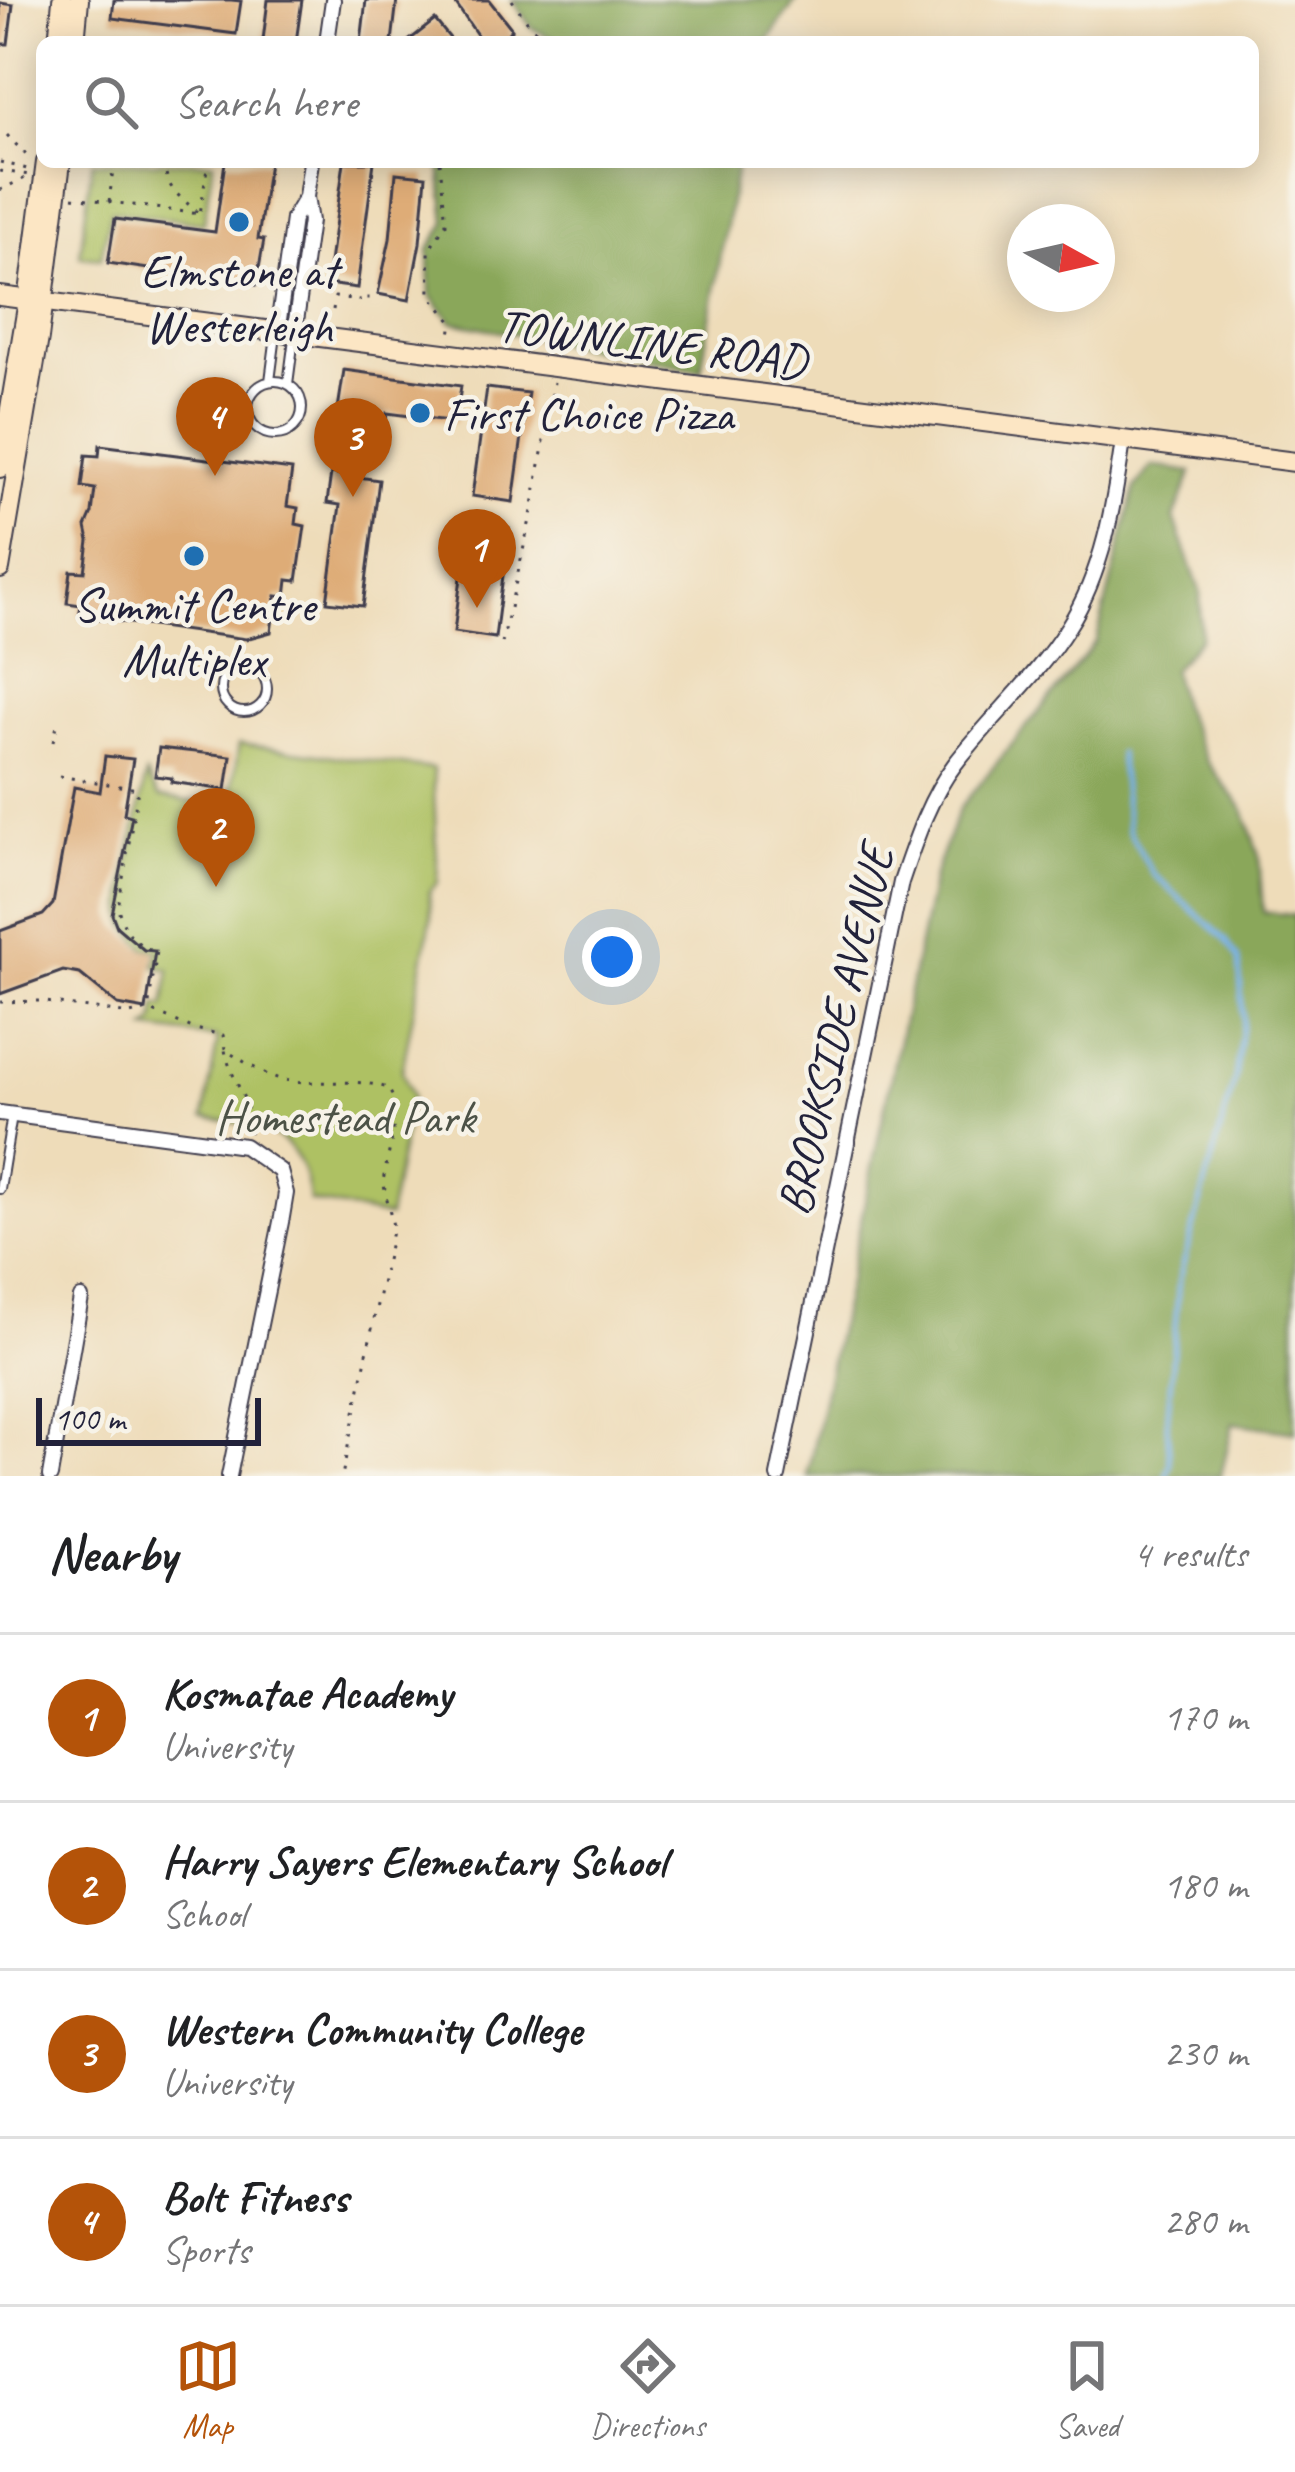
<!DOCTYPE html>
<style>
body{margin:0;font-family:Caveat,sans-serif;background:#f6f6f6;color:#202124}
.compass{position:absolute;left:1007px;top:204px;width:108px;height:108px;border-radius:50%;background:#fff;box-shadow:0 6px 30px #0003;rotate:98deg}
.scale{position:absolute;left:36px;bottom:30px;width:225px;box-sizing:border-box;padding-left:12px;border:6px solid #22223b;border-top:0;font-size:33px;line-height:42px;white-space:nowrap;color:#22223b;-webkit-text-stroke:9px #f7f3e8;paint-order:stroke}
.you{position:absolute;left:612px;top:957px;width:42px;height:42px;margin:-30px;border:9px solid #fff;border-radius:50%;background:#1a73e8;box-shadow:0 0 0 18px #1a73e833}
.badge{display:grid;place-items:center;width:78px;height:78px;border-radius:50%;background:#b45309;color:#fff;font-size:39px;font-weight:700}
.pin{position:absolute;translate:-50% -99px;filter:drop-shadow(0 3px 6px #0008)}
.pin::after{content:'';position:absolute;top:63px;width:42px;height:36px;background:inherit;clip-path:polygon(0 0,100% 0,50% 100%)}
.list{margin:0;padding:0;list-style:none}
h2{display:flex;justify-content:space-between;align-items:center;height:156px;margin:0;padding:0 48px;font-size:51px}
h2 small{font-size:39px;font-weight:400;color:#757577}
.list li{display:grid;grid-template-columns:78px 1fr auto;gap:36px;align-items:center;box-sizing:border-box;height:168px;padding:0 48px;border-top:3px solid #e0e0e0}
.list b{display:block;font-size:45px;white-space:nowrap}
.list p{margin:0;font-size:39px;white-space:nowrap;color:#757577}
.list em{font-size:39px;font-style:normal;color:#757577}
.icon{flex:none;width:66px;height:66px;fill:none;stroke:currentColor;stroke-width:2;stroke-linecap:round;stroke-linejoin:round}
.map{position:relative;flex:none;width:1295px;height:1476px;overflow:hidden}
.search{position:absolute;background:#fff;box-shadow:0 6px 30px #0003;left:36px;right:36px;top:36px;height:132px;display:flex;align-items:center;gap:30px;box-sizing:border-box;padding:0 42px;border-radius:18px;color:#757577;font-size:45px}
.sheet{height:828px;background:#fff}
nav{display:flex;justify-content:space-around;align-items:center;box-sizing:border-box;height:168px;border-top:3px solid #e0e0e0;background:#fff;font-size:33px;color:#757577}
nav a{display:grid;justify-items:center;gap:6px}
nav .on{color:#b45309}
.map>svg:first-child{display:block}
</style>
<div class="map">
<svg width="1295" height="1476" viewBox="0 0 1295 1476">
<rect width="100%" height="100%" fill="#f7f3e8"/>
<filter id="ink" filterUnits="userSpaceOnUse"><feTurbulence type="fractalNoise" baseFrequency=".00833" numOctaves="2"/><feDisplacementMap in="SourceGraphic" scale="24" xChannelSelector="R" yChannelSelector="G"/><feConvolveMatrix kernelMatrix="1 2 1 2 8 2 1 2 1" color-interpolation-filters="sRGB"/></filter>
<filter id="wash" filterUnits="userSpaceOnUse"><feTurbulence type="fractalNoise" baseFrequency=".004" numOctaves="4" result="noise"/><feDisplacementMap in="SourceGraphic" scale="48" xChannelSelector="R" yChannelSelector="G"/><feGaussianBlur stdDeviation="2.7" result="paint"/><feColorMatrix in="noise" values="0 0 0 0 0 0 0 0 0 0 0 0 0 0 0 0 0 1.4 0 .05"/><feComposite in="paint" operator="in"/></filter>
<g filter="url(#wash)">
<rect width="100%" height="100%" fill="#eedcb9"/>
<path fill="#aec164" stroke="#687250" stroke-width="3" d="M92,162H213L204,223L111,211L101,258L80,256Z
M239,744L433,769L438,882L429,892L431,919L402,1071L412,1096L388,1217L309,1201C304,1133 262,1125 204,1118L218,1038L147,1029L155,1022L157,1005L164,1006L170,970L155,967L158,950L145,948L126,925L124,907L127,870L146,775L159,797L229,807Z"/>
<path fill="#8aa75a" stroke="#56644a" stroke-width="3" d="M512,0H796L767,42H559L532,28Z
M440,162H567L576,166L588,162H737L701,370L452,322L430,295L429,249L446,223Z
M1152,466L1192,472L1174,518L1200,591L1201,637L1172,670L1181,705L1207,762L1244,810L1259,856L1263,912L1295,915V1432L1233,1423L1221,1476H807L933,878L959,809L1096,642L1135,488Z"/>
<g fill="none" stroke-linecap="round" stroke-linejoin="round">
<path stroke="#76b0e7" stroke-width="4.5" d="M1119,753L1128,830L1153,874L1226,940L1239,960L1243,1020L1235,1078L1179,1279L1167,1425L1170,1464L1166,1476"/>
</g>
<g id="blocks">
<path fill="#deac77" d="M114,0H231L241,1L236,34L112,18Z
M268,0H302L296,42L263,40Z
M366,0H397L392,42H361Z
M453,0H489L512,29L509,32L522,42H482Z
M0,3L13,5L8,44H0Z
M435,20L453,42H407Z
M225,162H269L258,239L264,240L256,285L108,263L115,219L215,232Z
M344,162H374L357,288L327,284Z
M396,173L426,176L420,243L409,300L378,294L390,239Z
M344,370L461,386L456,422L387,413L385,429L336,422Z
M487,388L528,393L513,502L472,496Z
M100,445L292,470L287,506L298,508L296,524L305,526L297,581L288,580L286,597L276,596L271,632L246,639L79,616L81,605L67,603L71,571L85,572L89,541L86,527L92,513L95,489L82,487L86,455L99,456Z
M331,473L379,480L363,606L327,602L340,505L327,503Z
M468,523L509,529L495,638L454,632Z
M159,748L231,756L226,790L171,782L172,778L155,776Z
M105,756L133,759L124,814L132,816L112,914L117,927L144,950L155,951L146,1010L118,1005L80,974L63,971L0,994V931L43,915L53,904L74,787L100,792Z"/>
</g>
</g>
<g filter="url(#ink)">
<use href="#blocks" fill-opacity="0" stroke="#413e4e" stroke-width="3"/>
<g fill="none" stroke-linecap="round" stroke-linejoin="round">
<g stroke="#413e4e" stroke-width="12">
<path id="lane" d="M248 408a27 27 0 1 1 54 0a27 27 0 1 1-54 0Z
M270,381L276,335
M288,384L294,338
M221 689a23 23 0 1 1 46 0a23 23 0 1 1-46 0Z
M0,1189L12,1115"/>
</g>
<g stroke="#413e4e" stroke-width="18">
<path id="street" d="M327,42L333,0
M277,334L293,219L306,197
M294,336L310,221L306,197L311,162
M0,1113L244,1146L280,1171L286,1193L282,1217L229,1476
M50,1476L81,1298
M778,1476L901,882C915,841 929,798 955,764C991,717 1036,678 1068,627C1103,573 1114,504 1123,441"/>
</g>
<g stroke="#413e4e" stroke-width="22">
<path id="secondary" d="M58,42L62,0
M75,42L79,0
M0,296L1295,462
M0,468L28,301L46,162
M0,569L39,338L61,162"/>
</g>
<path stroke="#413e4e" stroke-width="3" stroke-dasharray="3 9" stroke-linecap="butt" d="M512,0L532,28L559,42
M7,135L28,157
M0,162L27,169
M129,162L140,166L155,162
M166,162C163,187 180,197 198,212
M440,162L446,224L429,249L430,295L452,322L450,335
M567,162L576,166L588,162
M0,171L30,175
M0,190L25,178
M73,197L200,214L208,162
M109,202L114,162
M333,310L335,297L368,301V292
M502,643L532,511L554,382
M53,742L57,726
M59,776L138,789L118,908C123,928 135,947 157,951L148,1010
M0,1002L39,1001L130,1014L148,1010L195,1029L223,1035L225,1049
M250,1133C253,1102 231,1081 225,1050C242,1060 266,1077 285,1080C320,1086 353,1077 388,1088L394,1099L393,1133L383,1181L393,1226L342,1476"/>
<use href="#lane" stroke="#fff" stroke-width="8"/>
<use href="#street" stroke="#fff" stroke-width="14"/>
<use href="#secondary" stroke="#fce6c4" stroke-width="18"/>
</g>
</g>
<g fill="#1f6fb2" stroke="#f7f3e8" stroke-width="4.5">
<circle cx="239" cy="222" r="12"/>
<circle cx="420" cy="413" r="12"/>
<circle cx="194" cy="556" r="12"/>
</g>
<g text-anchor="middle" stroke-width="9" stroke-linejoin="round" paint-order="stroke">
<g font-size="48" fill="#22223b" stroke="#f7f3e8">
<text x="239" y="287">Elmstone at<tspan x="239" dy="55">Westerleigh</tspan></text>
<text x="444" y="430" text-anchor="start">First Choice Pizza</text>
<text x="194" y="621">Summit Centre<tspan x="194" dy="55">Multiplex</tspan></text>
</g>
<g font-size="48" fill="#22223b" stroke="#f7f3e8">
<text transform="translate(652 342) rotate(7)" y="17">TOWNLINE ROAD</text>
<text transform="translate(834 1030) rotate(-77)" y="17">BROOKSIDE AVENUE</text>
</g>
<g font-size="48" fill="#4c5247" stroke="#f7f3e8">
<text x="345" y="1133">Homestead Park</text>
</g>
</g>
</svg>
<svg class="compass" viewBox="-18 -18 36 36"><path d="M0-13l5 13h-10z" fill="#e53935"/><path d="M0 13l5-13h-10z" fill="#757577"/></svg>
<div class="scale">100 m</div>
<div class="you"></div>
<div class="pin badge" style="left:477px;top:608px">1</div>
<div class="pin badge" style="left:216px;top:887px">2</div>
<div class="pin badge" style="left:353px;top:497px">3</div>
<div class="pin badge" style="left:215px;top:476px">4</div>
<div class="search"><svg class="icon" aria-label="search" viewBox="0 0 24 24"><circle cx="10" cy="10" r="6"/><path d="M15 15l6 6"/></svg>Search here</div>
</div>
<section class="sheet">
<h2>Nearby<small>4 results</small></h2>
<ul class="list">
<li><span class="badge">1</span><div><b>Kosmatae Academy</b><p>University</p></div><em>170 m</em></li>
<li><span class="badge">2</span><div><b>Harry Sayers Elementary School</b><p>School</p></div><em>180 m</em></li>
<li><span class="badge">3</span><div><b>Western Community College</b><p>University</p></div><em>230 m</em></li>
<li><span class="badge">4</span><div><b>Bolt Fitness</b><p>Sports</p></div><em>280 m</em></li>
</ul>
</section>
<nav>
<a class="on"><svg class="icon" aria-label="map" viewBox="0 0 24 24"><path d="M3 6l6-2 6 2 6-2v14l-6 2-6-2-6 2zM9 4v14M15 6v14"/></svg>Map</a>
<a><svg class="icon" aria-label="directions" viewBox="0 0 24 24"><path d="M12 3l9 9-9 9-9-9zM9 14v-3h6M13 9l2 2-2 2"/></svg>Directions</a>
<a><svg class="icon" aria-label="saved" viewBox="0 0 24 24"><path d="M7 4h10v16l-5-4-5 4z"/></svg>Saved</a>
</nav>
